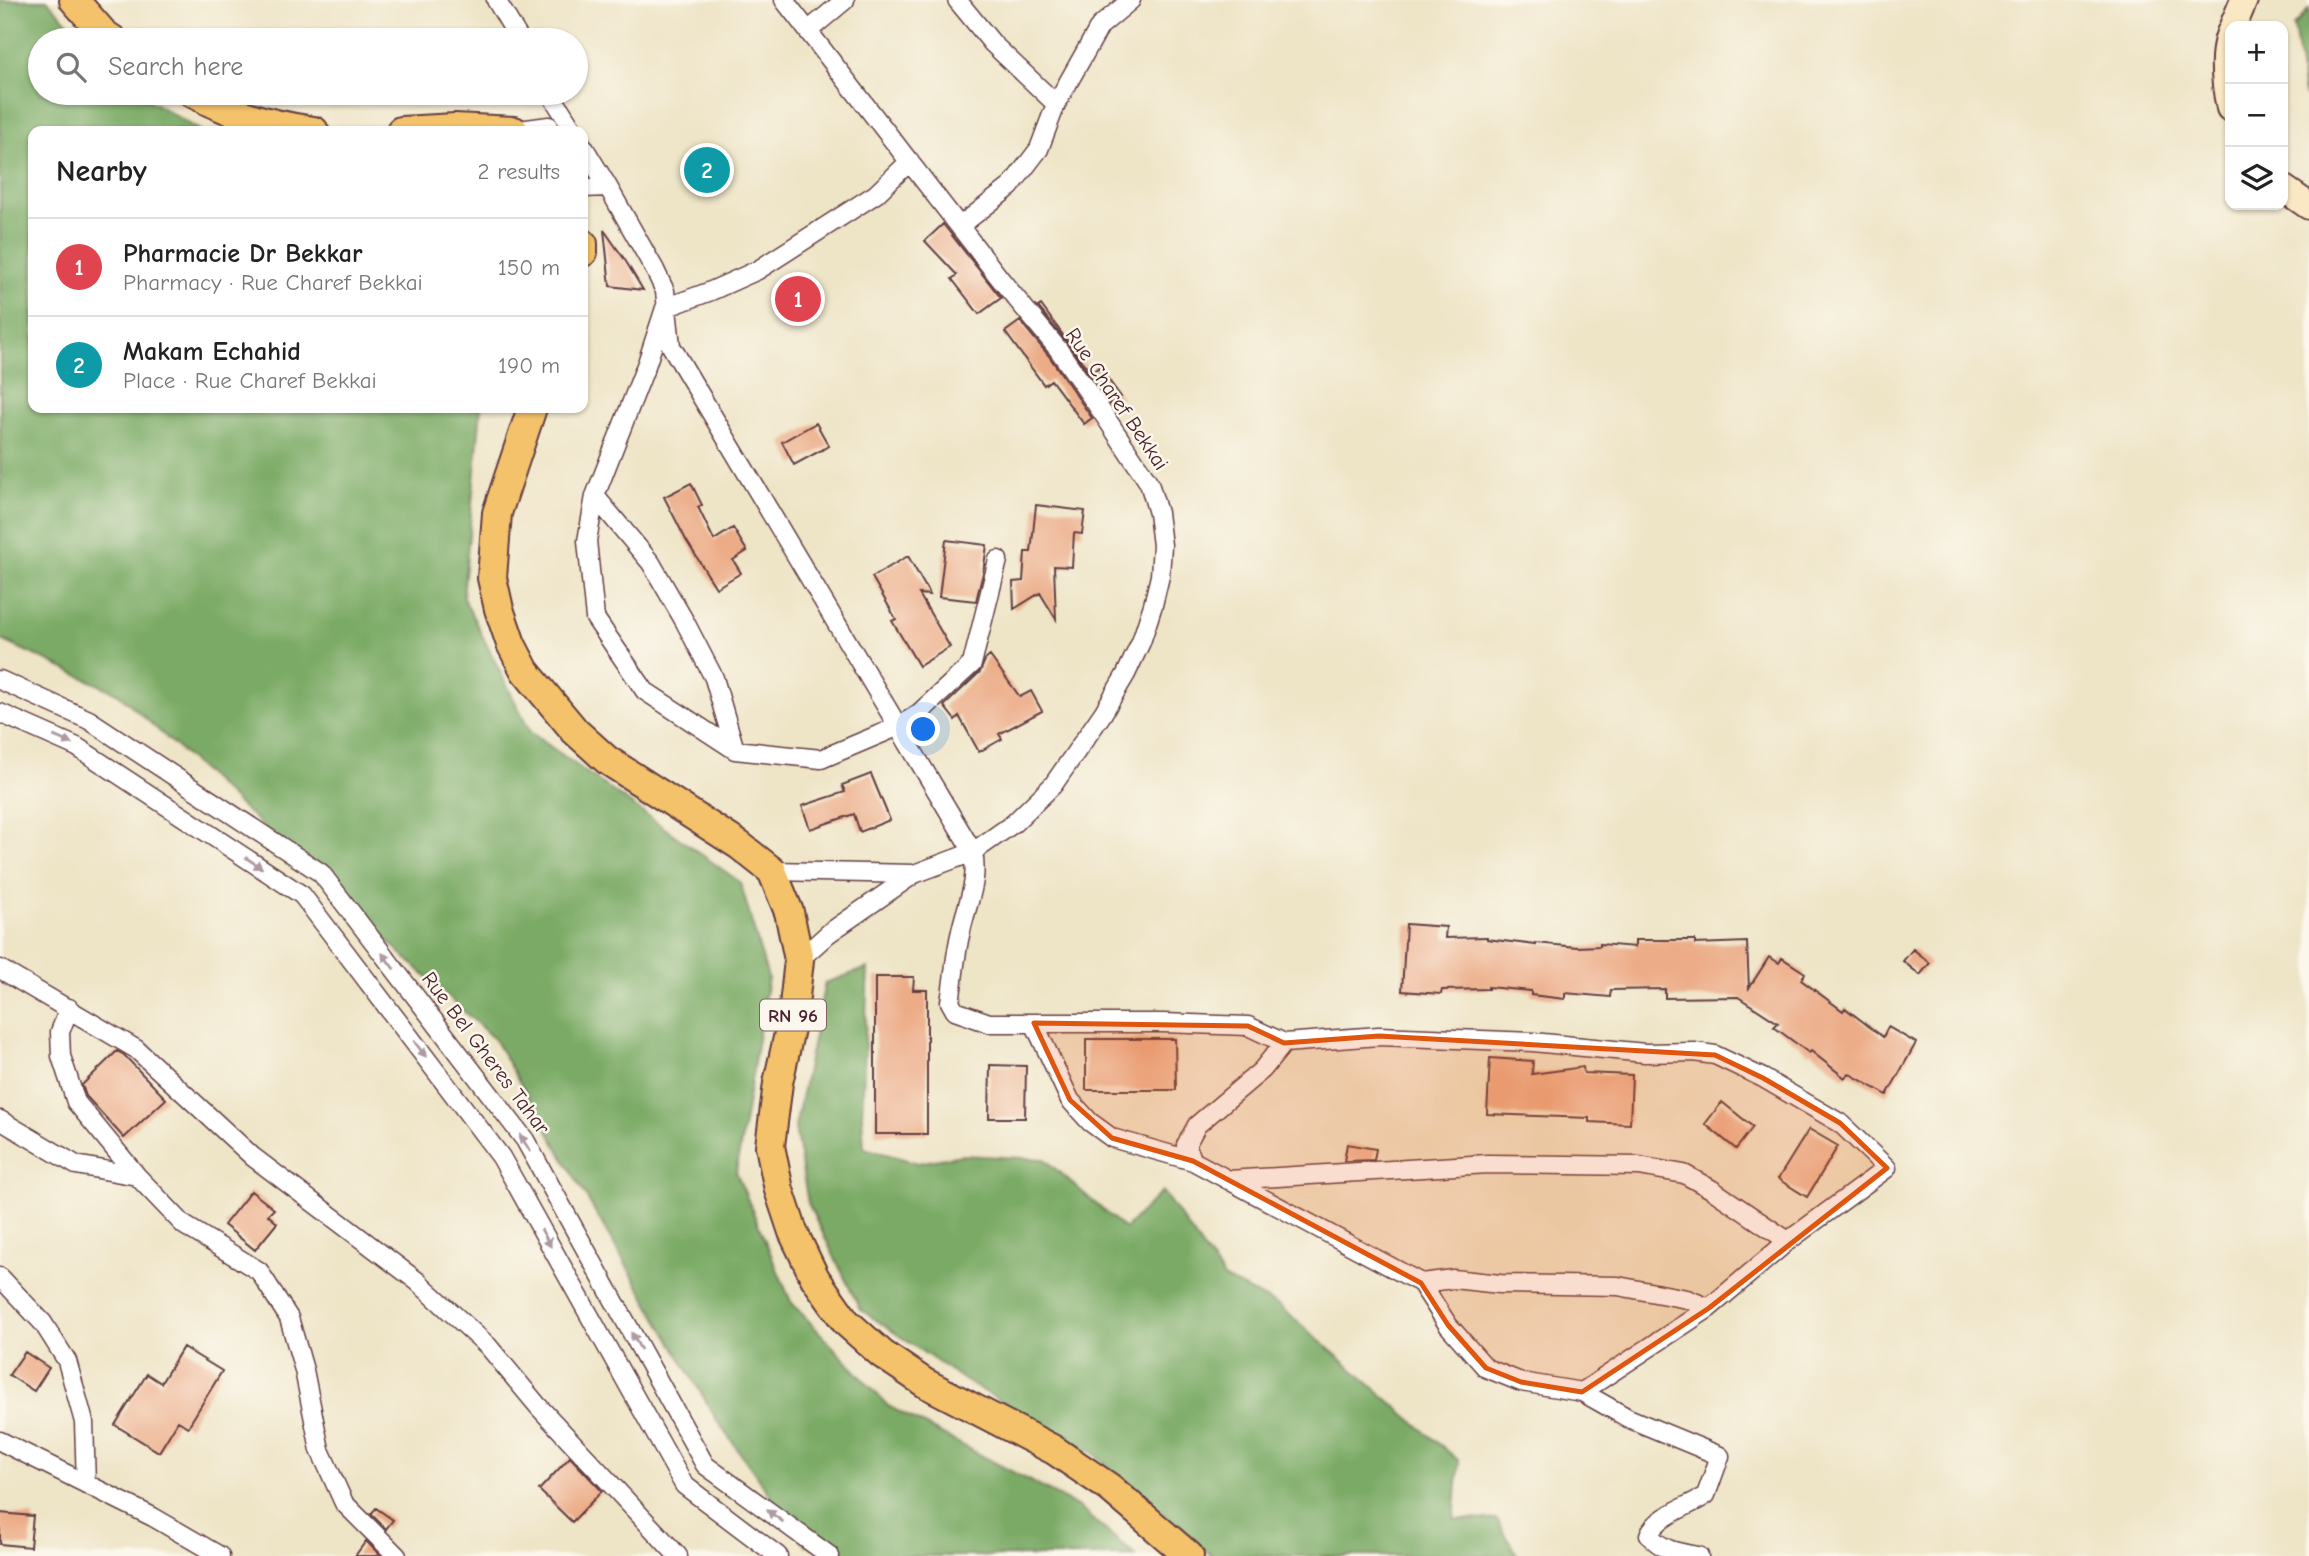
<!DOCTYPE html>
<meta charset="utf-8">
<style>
body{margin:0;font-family:"Comic Neue",sans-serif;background:#f6f6f6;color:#222}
.controls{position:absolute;right:21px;top:21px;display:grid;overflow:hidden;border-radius:14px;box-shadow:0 2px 5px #0004}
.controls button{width:63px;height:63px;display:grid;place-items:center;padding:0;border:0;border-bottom:2px solid #e0e0e0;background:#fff;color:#222;font:35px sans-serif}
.you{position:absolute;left:924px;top:730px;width:24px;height:24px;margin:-18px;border:5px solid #fff;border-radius:50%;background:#1a73e8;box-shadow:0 0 0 10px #1a73e833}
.badge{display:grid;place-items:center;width:46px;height:46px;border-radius:50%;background:#b5179e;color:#fff;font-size:23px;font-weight:700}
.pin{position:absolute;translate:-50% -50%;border:4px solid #fff;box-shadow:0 2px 7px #0006}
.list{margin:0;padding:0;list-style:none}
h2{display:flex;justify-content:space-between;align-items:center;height:91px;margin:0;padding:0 28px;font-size:30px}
h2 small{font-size:23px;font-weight:400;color:#767676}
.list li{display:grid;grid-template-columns:46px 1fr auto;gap:21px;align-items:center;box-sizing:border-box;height:98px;padding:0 28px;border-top:2px solid #e0e0e0}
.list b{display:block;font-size:26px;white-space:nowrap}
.list p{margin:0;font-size:23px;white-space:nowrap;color:#767676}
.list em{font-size:23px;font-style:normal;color:#767676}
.icon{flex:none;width:38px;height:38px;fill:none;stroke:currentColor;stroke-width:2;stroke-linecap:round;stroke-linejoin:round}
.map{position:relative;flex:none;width:2309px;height:1556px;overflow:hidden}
.search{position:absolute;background:#fff;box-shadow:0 2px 5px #0004;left:28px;top:28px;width:560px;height:77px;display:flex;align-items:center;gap:18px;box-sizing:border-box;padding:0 24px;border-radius:38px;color:#767676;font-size:26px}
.panel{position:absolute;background:#fff;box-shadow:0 2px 5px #0004;left:28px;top:126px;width:560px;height:287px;border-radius:14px}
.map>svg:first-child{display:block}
</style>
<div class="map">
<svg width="2309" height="1556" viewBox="0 0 2309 1556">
<rect width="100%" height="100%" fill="#fbf7ec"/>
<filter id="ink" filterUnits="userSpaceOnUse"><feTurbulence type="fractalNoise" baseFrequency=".0143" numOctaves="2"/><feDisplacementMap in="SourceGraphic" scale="14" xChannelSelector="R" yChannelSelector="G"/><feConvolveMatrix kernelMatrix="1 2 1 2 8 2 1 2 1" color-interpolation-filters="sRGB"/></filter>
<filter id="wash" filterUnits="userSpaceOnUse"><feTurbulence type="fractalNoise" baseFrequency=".00686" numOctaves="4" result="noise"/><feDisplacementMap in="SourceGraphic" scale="28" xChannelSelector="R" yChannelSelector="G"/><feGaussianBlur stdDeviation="1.57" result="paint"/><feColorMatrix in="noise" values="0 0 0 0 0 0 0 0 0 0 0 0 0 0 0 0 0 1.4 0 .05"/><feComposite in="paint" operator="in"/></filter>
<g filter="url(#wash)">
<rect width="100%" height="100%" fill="#eee4c6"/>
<path fill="#7aaa65" stroke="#626448" stroke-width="2" d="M0,0H47L84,40H40V93H137L201,131H33V408H481L463,597L530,732L740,882L768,978L736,1172L791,1302L888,1406L1077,1506L1136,1556H834L806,1545L718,1422L494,1039L119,694L0,639Z
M2309,9V98L2304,94L2294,26Z
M868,968L862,1115L864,1148L918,1163L961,1155L1044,1159L1125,1229L1162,1191L1225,1279L1278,1305L1459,1461L1454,1519L1497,1520L1518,1556H1212L1093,1453L964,1380L860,1309L808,1203L795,1127L825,983Z"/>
<g id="blocks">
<path fill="#ecac87" d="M943,224L1001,298L979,314L952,279L957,275L925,241Z
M604,230L625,260L643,290L610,286Z
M1041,305L1091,373L1099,367L1121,397L1110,404L1067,343L1038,307Z
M1020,321L1049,356L1092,418L1084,424L1051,380L1044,385L1005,332Z
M816,423L829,446L794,465L782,442Z
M691,483L702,505L698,507L714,540L733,528L747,551L733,560L741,573L716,588L686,540L664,497Z
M1036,505L1085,511L1082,534L1074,533L1072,567L1054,566L1056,619L1040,593L1014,609L1013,582L1023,581L1025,552H1031Z
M946,540L987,545L983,573L976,601L939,597Z
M908,556L930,595L919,594L950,647L919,666L892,621L896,619L872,577Z
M990,656L1020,697L1031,691L1042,711L999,734L1002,739L979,752L959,716L955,720L944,706L980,672L985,660Z
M871,774L890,820L860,832L854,814L810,829L802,806L845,792L842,785Z
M1406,924L1446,927L1445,938L1487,937V939L1536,945V943L1577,947L1600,946V944L1635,947V940H1695V944L1747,942L1749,988L1769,957L1779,963L1782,958L1805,973L1801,980L1843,1011L1845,1008L1883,1037L1888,1027L1916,1043L1887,1095L1848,1073L1845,1078L1811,1051L1809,1053L1774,1027L1778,1023L1738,997L1665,998V989L1611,990L1610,997L1565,993V999L1531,995V991L1488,987V989L1442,990L1441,994L1402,991Z
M1913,949L1930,963L1920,975L1903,961Z
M875,977H914L913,990H927V1134H875Z
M1086,1039H1175L1176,1090H1086Z
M117,1051L124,1055L166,1099L124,1138L86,1096L82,1085Z
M1490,1058L1533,1061L1532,1074L1583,1067L1584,1073L1632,1075L1630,1124L1589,1122V1118L1487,1114Z
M990,1065L1026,1066L1025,1118H989Z
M1722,1102L1753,1127L1736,1149L1705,1124Z
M1809,1129L1838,1146L1807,1197L1778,1179Z
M1347,1144L1376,1149L1374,1160L1344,1161Z
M251,1191L274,1209L268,1215L277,1223L255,1250L224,1225Z
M183,1347L222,1371L188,1427L178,1421L159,1452L115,1425L147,1374L161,1383Z
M25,1352L49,1368L34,1391L9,1375Z
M570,1457L602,1491L572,1522L539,1490Z
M376,1508L393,1520L386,1529L371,1514Z
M0,1513L33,1516L30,1547L0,1544Z
M366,1541L381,1556H355Z"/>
</g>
</g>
<g filter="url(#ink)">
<use href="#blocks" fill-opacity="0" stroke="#633d42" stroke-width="2"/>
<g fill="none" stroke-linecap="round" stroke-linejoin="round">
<g stroke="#633d42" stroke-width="21">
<path id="street" d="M496,0L520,40
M957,0L993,44L1056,104
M808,31L845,0
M550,93L574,131
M512,131L549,126
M583,146L608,187
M910,161L876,194L758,270L711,291L665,308L647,363L595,496L587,541L595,618L645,691L735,750L821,759L897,727L917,715L972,664L998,560
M583,188L608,187L655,270L665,291L671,346L973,852C979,883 967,902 961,931C955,954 954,978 950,1002L955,1011L989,1023H1163L1248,1026L1284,1043L1379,1036L1533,1042L1645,1053L1694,1052L1715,1055L1763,1078L1840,1123L1887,1168L1788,1241L1709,1308L1582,1392L1521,1382L1486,1368L1448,1325L1421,1283L1193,1161L1186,1145L1197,1125L1262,1070L1284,1043
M960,226L1010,187L1039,149L1056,104L1100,26L1131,0
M595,496L651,563L685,622L714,678L735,750
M0,680L89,720L321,873L525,1140L705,1465L830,1556
M0,713L77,747L302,895L501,1157L684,1485L778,1556
M772,871L914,874L973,852L1014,823L1053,785L1103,713L1126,674L1141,642L1153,605L1160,576L1162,545L1158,513L1149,483L1106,418L1058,349L1001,280L784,0
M799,960L829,933L914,874
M0,969L136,1049L253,1157L417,1281L488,1346L538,1406L678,1556
M69,1008L60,1032L61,1056L76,1102L137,1176L184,1225L259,1271L289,1318L304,1370L320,1450L344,1503L397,1556
M1034,1023L1070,1100L1090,1122L1112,1138L1193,1161
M0,1120L76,1165L137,1176
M1228,1180L1488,1164L1639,1166L1684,1174L1711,1189L1788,1241
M0,1277L43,1323L67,1361L84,1422L86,1484
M1421,1283L1453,1279L1500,1284L1618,1286L1687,1299L1709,1308
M1582,1392L1628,1418L1720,1456L1706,1495C1689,1507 1657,1515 1649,1535C1662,1551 1680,1553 1699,1556
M0,1441L153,1517L220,1556"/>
</g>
<g stroke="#633d42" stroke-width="30">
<path id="secondary" d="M2233,26L2244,0
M2230,33C2221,56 2225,85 2230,108
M2283,188L2309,206"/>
</g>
<g stroke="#633d42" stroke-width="32">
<path id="primary" d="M74,0L104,34L113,40
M193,93C230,114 271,125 314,131
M401,131L455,128L514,131
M583,244V252
M532,408L497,513L492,578L499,609L511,644L525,671L575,731L607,760L739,845L772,871L789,912L799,960L793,1015L778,1083L770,1146L779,1190L793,1232L815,1278L846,1322L882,1354L925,1383L1054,1450L1110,1488L1189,1556"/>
</g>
<use href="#street" stroke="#fff" stroke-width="18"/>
<use href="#secondary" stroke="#fae7c3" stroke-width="26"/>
<use href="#primary" stroke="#f3c26a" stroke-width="28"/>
</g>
<defs><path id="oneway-solid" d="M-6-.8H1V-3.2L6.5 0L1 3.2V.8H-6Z" transform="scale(1.75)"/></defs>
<g fill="#ae9aa0">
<use href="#oneway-solid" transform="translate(63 740) rotate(23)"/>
<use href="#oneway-solid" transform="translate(254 863) rotate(33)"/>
<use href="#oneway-solid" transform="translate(388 961) rotate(-127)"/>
<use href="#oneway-solid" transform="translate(420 1049) rotate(53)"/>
<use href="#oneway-solid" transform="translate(525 1143) rotate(-122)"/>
<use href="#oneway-solid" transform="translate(546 1238) rotate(61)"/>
<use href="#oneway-solid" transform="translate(636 1341) rotate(-119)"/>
<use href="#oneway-solid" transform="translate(775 1516) rotate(-144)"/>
</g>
</g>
<path fill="#e0560e" fill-opacity="0.2" stroke="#e0560e" stroke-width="5" stroke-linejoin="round" d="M1034,1023L1248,1026L1284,1043L1379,1036L1715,1055L1763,1078L1840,1123L1887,1168L1709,1308L1582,1392L1521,1382L1486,1368L1448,1325L1421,1283L1193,1161L1112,1138L1070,1100Z"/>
<g text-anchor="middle" stroke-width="5" stroke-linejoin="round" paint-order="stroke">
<rect fill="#fbf7ec" stroke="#7f6065" stroke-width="2" x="760" y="999.5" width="66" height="31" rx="5"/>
<g font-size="19" font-weight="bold" fill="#4a1f2b">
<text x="793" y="1022">RN 96</text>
</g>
<g font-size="21" fill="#4a1f2b" stroke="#fbf7ec">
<text transform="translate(1117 399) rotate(56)" y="7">Rue Charef Bekkai</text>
<text transform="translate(486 1053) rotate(53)" y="7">Rue Bel Gheres Tahar</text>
</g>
</g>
</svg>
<div class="controls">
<button>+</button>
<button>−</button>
<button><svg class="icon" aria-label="layers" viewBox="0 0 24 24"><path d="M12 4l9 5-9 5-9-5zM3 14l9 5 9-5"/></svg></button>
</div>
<div class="you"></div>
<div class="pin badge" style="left:798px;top:299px;background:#e0444e">1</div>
<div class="pin badge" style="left:707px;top:170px;background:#0f9aa8">2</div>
<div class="search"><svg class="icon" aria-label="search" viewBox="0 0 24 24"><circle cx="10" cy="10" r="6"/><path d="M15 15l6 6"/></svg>Search here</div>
<section class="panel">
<h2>Nearby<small>2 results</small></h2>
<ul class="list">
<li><span class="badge" style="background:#e0444e">1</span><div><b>Pharmacie Dr Bekkar</b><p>Pharmacy · Rue Charef Bekkai</p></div><em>150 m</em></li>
<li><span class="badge" style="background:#0f9aa8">2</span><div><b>Makam Echahid</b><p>Place · Rue Charef Bekkai</p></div><em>190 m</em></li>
</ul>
</section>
</div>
